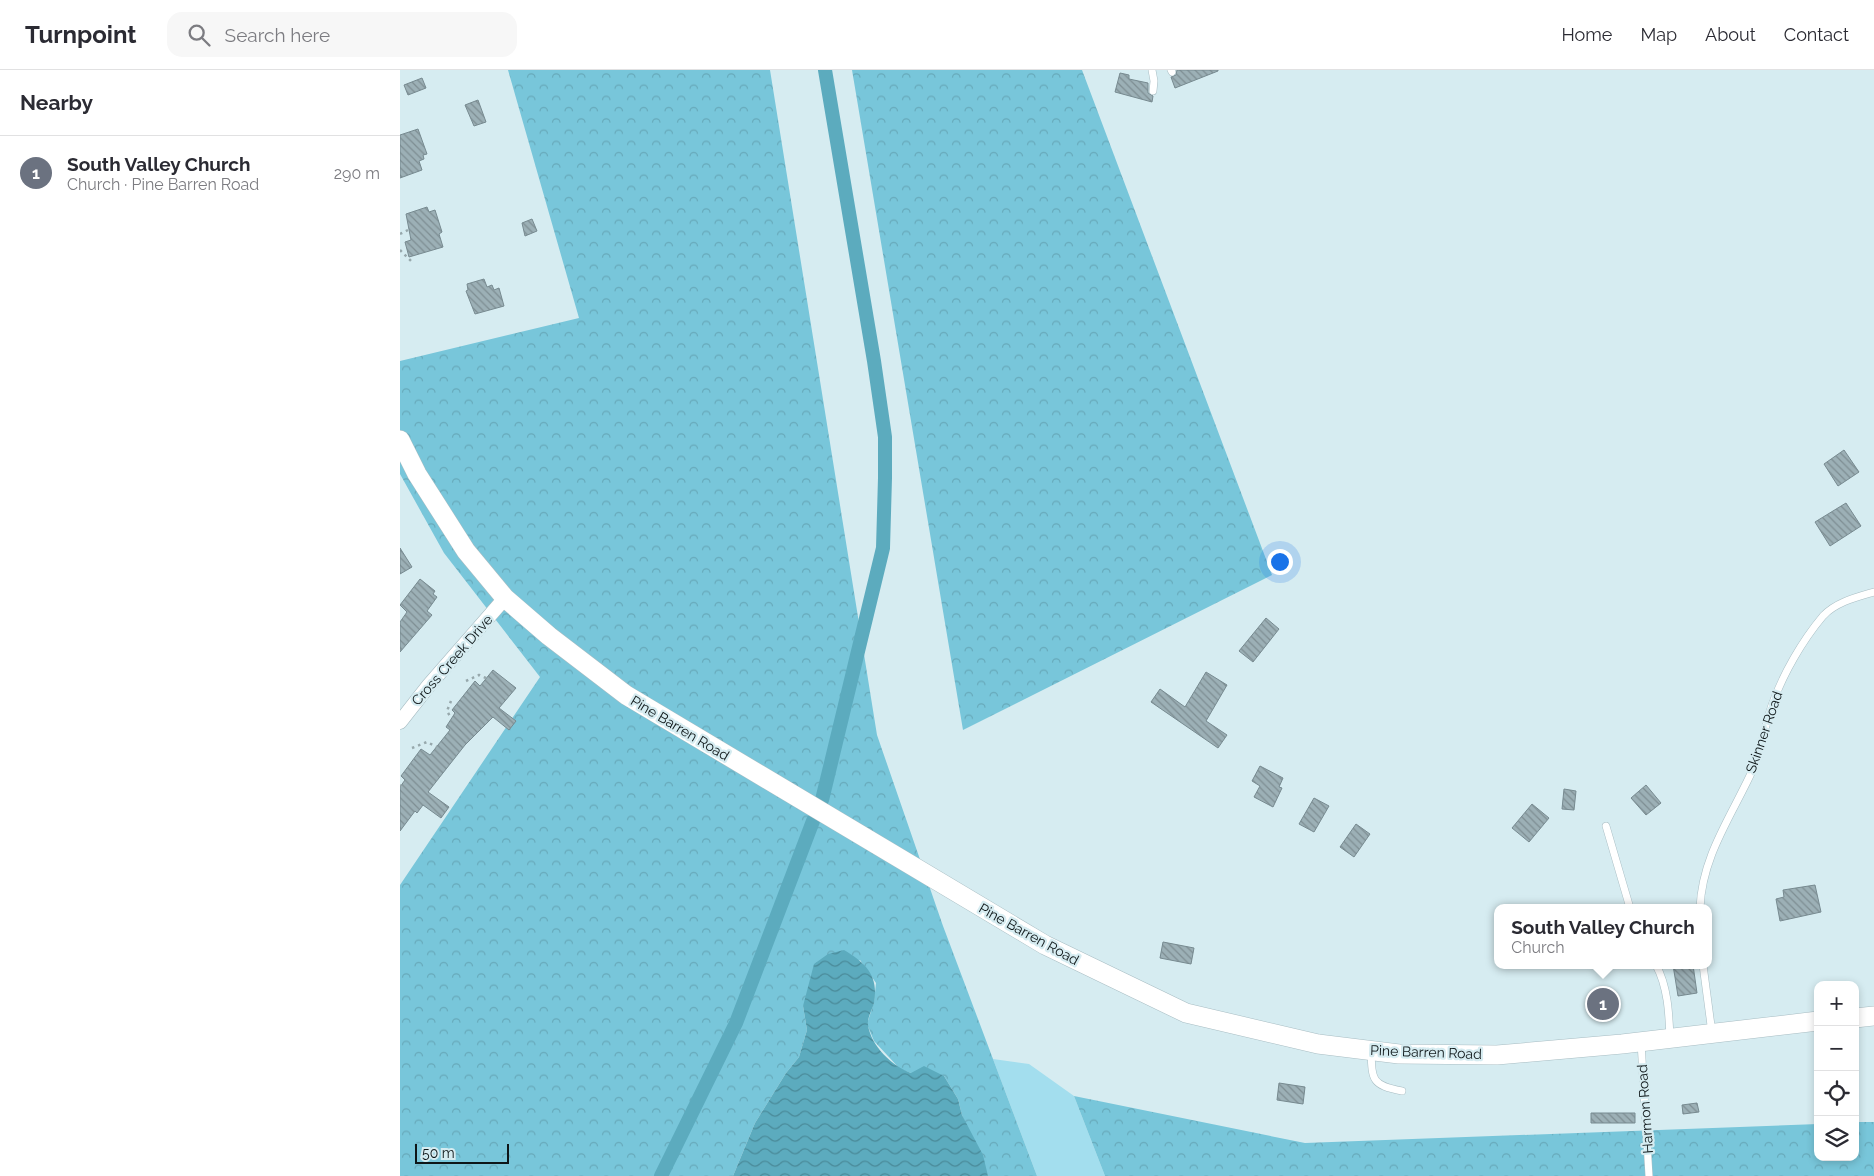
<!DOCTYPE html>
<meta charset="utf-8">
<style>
body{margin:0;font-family:Raleway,sans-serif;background:#f7f7f7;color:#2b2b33}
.controls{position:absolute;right:15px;bottom:15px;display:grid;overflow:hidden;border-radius:10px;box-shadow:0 2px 8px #0003}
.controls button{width:45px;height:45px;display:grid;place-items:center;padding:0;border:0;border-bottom:1px solid #e1e1e2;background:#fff;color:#2b2b33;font:25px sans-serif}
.scale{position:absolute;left:15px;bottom:12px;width:94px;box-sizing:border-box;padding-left:5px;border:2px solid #0e1618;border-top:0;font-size:14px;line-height:18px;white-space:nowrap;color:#0e1618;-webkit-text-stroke:4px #d6ecf1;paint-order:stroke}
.you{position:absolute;left:879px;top:491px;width:18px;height:18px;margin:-12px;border:4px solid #fff;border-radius:50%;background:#1a73e8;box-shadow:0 0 0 8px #1a73e833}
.badge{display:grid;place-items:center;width:32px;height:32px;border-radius:50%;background:#db2777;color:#fff;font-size:16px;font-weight:700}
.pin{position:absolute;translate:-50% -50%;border:2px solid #fff;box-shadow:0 1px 5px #0006}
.popup{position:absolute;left:1094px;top:834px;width:218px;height:65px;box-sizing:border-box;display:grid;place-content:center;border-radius:10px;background:#fff;filter:drop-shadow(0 1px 4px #0005);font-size:16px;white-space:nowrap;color:#7c7c81}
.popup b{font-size:19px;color:#2b2b33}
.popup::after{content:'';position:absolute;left:50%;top:100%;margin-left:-10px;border:10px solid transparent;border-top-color:#fff}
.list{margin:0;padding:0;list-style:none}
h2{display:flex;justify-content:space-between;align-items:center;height:65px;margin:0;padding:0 20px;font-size:21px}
h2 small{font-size:16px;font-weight:400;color:#7c7c81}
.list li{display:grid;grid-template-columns:32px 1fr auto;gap:15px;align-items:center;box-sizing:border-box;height:75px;padding:0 20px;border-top:1px solid #e1e1e2}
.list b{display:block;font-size:19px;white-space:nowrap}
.list p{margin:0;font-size:16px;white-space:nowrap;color:#7c7c81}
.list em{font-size:16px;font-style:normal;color:#7c7c81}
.icon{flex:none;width:28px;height:28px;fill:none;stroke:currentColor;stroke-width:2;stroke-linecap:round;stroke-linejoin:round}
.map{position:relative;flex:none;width:1474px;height:1106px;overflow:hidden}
header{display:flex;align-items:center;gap:30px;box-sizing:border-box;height:70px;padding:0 25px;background:#fff;border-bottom:1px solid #e1e1e2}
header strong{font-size:24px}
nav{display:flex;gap:28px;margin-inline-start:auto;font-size:18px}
.search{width:350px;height:45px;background:#f7f7f7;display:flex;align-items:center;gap:12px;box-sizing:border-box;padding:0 18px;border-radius:15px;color:#7c7c81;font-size:19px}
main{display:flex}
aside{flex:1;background:#fff}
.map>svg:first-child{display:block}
</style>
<header>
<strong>Turnpoint</strong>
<div class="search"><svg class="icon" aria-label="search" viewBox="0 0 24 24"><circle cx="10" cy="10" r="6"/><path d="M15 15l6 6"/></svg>Search here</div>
<nav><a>Home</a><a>Map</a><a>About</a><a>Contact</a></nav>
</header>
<main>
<aside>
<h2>Nearby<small></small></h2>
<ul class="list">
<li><span class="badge" style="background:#6b7280">1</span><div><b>South Valley Church</b><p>Church · Pine Barren Road</p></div><em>290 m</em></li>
</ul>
</aside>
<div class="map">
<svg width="1474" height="1106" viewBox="0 0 1474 1106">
<defs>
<pattern id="forest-crowns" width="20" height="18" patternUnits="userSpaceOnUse" patternTransform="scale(1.25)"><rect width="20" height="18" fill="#78c6da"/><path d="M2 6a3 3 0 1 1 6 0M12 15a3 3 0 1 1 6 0" fill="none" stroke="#67a9ba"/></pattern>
<pattern id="water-waves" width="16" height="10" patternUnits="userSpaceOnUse" patternTransform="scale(1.25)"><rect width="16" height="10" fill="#5cabbe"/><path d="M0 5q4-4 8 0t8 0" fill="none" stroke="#4a8a99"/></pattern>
<pattern id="building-back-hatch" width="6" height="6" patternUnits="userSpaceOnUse" patternTransform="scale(1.25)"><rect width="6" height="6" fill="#9cb0b6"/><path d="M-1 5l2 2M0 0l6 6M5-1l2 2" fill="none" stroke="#7e8e93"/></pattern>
</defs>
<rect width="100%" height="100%" fill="#d6ecf1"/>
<path fill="#a3deee" d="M593,989L629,994L674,1026L705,1106H637Z"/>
<path fill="url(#forest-crowns)" d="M108,0H370L477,665L543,856L637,1106H588L562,1045L558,1029L544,1006L511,1003L500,999L474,971L467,954L474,932L476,913L460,890L403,936L407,960L399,987L386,1003L355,1053L333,1106H0V815L140,607L44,483L0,404V291L179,248Z
M452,0H682L872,505L563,660Z
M674,1026L905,1073L1418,1054V1087H1455V1052H1474V1106H705Z"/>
<path fill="url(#water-waves)" d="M444,880C466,893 479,906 474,933C472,940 467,948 468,955C471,976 492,996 511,1003L524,996L544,1006L558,1029L562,1045L583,1085L588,1106H333L355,1053L386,1003L399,987L407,960L403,936L414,894L428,884Z"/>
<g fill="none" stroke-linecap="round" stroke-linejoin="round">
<path stroke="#5cabbe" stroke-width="14" d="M422,730L483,478L485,408V367L474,291L425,0
M261,1106L336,953L413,751"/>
</g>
<path fill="url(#building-back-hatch)" stroke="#778a90" d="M777,0H818V1L775,18L771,7L776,5Z
M720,3L729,5V9L748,13V23L753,26L752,32L715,22Z
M22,8L26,18L8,25L4,15Z
M78,30L86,52L74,56L65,35Z
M18,59L27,84L23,85L24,89L19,91L22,100L0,108V65Z
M27,137L29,142L35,140L42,162L39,164L43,177L9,187L5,172L11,170L6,144Z
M132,149L137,161L125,166L122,153Z
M84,209L87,217L92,215L94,220L99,218L104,236L75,244L66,221L68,220L67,214Z
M1444,380L1459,402L1438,416L1424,394Z
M1446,433L1461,456L1430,476L1415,452Z
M0,478L12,497L0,504Z
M20,509L35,521L33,524L37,527L27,541L32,545L0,582V552L7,542L0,535Z
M866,548L879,559L853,592L839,581Z
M93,600L116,618L99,638L116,651L109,660L93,647L65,675L28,722L49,737L41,748L23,735L17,743L15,741L0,761V717L5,710L1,706L21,679L30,685L50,660L46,657L55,643L52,640L75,611L80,616Z
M806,602L827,615L806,651L827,665L818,678L751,632L760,619L785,637Z
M860,696L883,708L879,717L882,718L873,737L854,727L860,716L852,711Z
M1246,715L1261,733L1246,745L1231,728Z
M1164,719L1176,721L1174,740L1162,739Z
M914,728L929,736L914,762L899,754Z
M1132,734L1149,748L1129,772L1112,758Z
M956,754L970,764L954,787L940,777Z
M1415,815L1421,842L1380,851L1376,829L1384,827L1383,820Z
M763,872L794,878L791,894L760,888Z
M1273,895H1293L1297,923L1278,926Z
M879,1013L905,1017L903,1034L877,1030Z
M1297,1033L1299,1042L1283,1044L1282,1035Z
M1191,1043H1235V1053H1191Z"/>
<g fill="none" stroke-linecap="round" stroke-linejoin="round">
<g stroke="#a8bdc3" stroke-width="8">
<path id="service" d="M752,0L754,11L753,21
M771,0L772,2
M1206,756L1230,838
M1300,838C1302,785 1333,744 1354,697C1362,677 1365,655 1372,635C1383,604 1402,571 1423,546C1436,532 1457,527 1474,522
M1256,895C1268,917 1269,944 1270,968
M1303,895L1312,963
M1241,972L1249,1106
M971,981C972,1011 972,1015 1002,1021"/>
</g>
<g stroke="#a8bdc3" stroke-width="15">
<path id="minor" d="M0,652L29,615L105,528"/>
</g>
<g stroke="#a8bdc3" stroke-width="20">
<path id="secondary" d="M0,370L17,404L66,481L105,528L149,566L226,625L645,875L786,943L918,974L999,984L1097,985L1222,974L1418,951
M1455,948L1474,946"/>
</g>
<path stroke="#97a8ac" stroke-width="2.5" stroke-dasharray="2.5 4" stroke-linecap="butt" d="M0,164L8,160
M0,180L13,193
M66,611L79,605L86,608
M51,631L47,641L51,648
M12,678L27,672L37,677
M0,715L1,716"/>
<use href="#service" stroke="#fff" stroke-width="7"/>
<use href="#minor" stroke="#fff" stroke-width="14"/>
<use href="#secondary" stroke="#fff" stroke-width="19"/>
</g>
<g text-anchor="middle" stroke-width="4.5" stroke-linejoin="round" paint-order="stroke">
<g font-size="14" fill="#0e1618" stroke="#d6ecf1">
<text transform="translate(52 590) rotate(-49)" y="5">Cross Creek Drive</text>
<text transform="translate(280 658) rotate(31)" y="5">Pine Barren Road</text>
<text transform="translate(1364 662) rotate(-71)" y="5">Skinner Road</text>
<text transform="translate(629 864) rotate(29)" y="5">Pine Barren Road</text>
<text transform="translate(1026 982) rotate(2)" y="5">Pine Barren Road</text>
<text transform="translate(1245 1039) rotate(-94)" y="5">Harmon Road</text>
</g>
</g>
</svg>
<div class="controls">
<button>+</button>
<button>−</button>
<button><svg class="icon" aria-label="locate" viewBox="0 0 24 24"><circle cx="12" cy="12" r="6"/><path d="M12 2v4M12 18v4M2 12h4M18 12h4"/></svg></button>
<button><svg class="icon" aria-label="layers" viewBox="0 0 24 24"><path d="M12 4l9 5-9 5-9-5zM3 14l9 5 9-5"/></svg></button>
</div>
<div class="scale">50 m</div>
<div class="you"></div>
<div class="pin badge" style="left:1203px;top:934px;background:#6b7280">1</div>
<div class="popup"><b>South Valley Church</b>Church</div>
</div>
</main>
